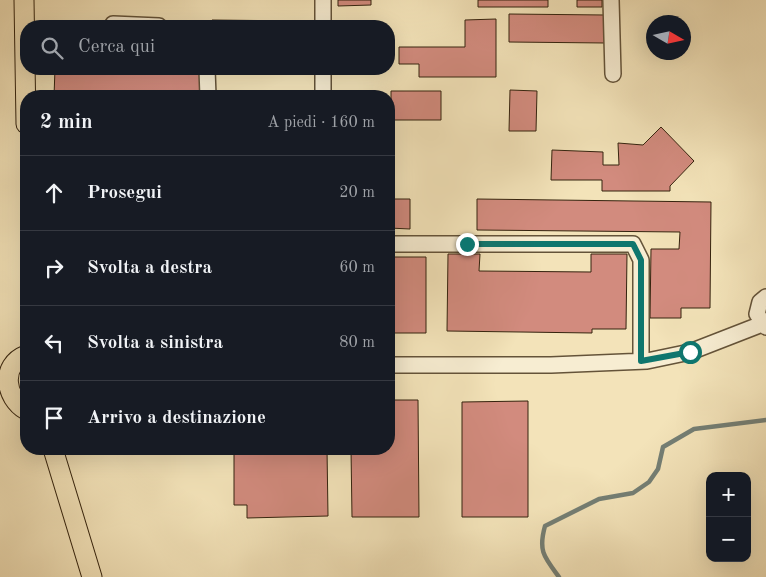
<!DOCTYPE html>
<html lang="it">
<meta charset="utf-8">
<style>
body{margin:0;font-family:"Old Standard TT",serif;background:#242831;color:#f1f3f6}
.controls{position:absolute;right:15px;bottom:15px;display:grid;overflow:hidden;border-radius:10px;box-shadow:0 5px 20px #0002}
.controls button{width:45px;height:45px;display:grid;place-items:center;padding:0;border:0;border-bottom:1px solid #363941;background:#171b24;color:#f1f3f6;font:25px sans-serif}
.compass{position:absolute;left:646px;top:15px;width:45px;height:45px;border-radius:50%;background:#171b24;box-shadow:0 5px 20px #0002;rotate:99deg}
.stop{position:absolute;width:15px;height:15px;margin:-11px;border:4px solid #0f766e;border-radius:50%;background:#fff}
.stop.end{background:#0f766e;border-color:#fff;box-shadow:0 1px 5px #0008}
.list{margin:0;padding:0;list-style:none}
h2{display:flex;justify-content:space-between;align-items:center;height:65px;margin:0;padding:0 20px;font-size:21px}
h2 small{font-size:16px;font-weight:400;color:#9ea1a6}
.list li{display:grid;grid-template-columns:32px 1fr auto;gap:15px;align-items:center;box-sizing:border-box;height:75px;padding:0 20px;border-top:1px solid #363941}
.list b{display:block;font-size:19px;white-space:nowrap}
.list em{font-size:16px;font-style:normal;color:#9ea1a6}
.icon{flex:none;width:28px;height:28px;fill:none;stroke:currentColor;stroke-width:2;stroke-linecap:round;stroke-linejoin:round}
.map{position:relative;flex:none;width:766px;height:577px;overflow:hidden}
.search{position:absolute;background:#171b24;box-shadow:0 5px 20px #0002;left:20px;top:20px;width:375px;height:55px;display:flex;align-items:center;gap:12px;box-sizing:border-box;padding:0 18px;border-radius:20px;color:#9ea1a6;font-size:19px}
.panel{position:absolute;background:#171b24;box-shadow:0 5px 20px #0002;left:20px;top:90px;width:375px;height:365px;border-radius:20px}
.map>svg:first-child{display:block}
</style>
<div class="map">
<svg width="766" height="577" viewBox="0 0 766 577">
<rect width="100%" height="100%" fill="#f3e3b9"/>
<filter id="stains"><feTurbulence type="fractalNoise" baseFrequency=".004" numOctaves="4"/><feColorMatrix values="0 0 0 0 .2 0 0 0 0 .09 0 0 0 0 .02 0 0 0 .5 -.17"/></filter>
<radialGradient id="worn" r=".72"><stop offset=".6" stop-color="#630" stop-opacity="0"/><stop offset="1" stop-color="#630" stop-opacity=".3"/></radialGradient>
<g fill="none" stroke-linecap="round" stroke-linejoin="round">
<path stroke="#747f75" stroke-width="4.5" d="M559,577C544,557 538,551 545,526L599,499L633,493L649,482L658,469L663,447L694,429L766,420"/>
</g>
<path fill="#d28b7e" stroke="#34230e" d="M338,0H371V5L338,6Z
M478,0H548V7H478Z
M577,0H602V7H577Z
M509,14L605,15V43L509,42Z
M496,19V77H419V64H399V47H465V20Z
M212,20L302,21V26H212Z
M55,69H200V96H54Z
M211,69H301V71Z
M339,69H365V74H339Z
M510,90L537,91L536,131H509Z
M391,91H441V120H391Z
M661,127L694,161L670,186V191H602V180H551L552,150L603,152V165H619L618,143L643,145Z
M389,199H410V229L389,228Z
M477,199L711,202L710,308H681V318H650L651,249H679L680,232L477,230Z
M448,254H480L479,271L591,272V254H627L626,329H592V333L447,331Z
M391,257H426V333H389Z
M389,400H418L419,517H352L351,449H389Z
M528,401V517H462V402Z
M234,449H327L328,516L247,518V505H234Z"/>
<g fill="none" stroke-linecap="round" stroke-linejoin="round">
<g stroke="#645339" stroke-width="18">
<path id="minor" d="M323,0V26
M611,0L613,74
M113,24L159,26
M207,69L208,96
M323,69V96
M389,244H633L641,260V361
M766,297L760,302L757,314L766,327
M389,365H551L647,361L690,352L762,324"/>
</g>
<g stroke="#34230e" stroke-width="21">
<path id="major" d="M24,0L26,124
M26,355C0,365 5,398 26,410
M53,449L92,577"/>
</g>
<use href="#minor" stroke="#f7edd2" stroke-width="15"/>
<use href="#major" stroke="#f3e3b9" stroke-width="19"/>
</g>
<g fill="none" stroke-linecap="round" stroke-linejoin="round">
<path stroke="#0f766e" stroke-width="6" d="M467,244H633L641,260V361L690,352"/>
</g>
<rect width="100%" height="100%" filter="url(#stains)"/>
<rect width="100%" height="100%" fill="url(#worn)"/>
</svg>
<div class="controls">
<button>+</button>
<button>−</button>
</div>
<svg class="compass" viewBox="-18 -18 36 36"><path d="M0-13l5 13h-10z" fill="#e53935"/><path d="M0 13l5-13h-10z" fill="#9ea1a6"/></svg>
<div class="stop" style="left:690px;top:352px"></div>
<div class="stop end" style="left:467px;top:244px"></div>
<div class="search"><svg class="icon" aria-label="search" viewBox="0 0 24 24"><circle cx="10" cy="10" r="6"/><path d="M15 15l6 6"/></svg>Cerca qui</div>
<section class="panel">
<h2>2 min<small>A piedi · 160 m</small></h2>
<ul class="list">
<li><svg class="icon" aria-label="ahead" viewBox="0 0 24 24"><path d="M12 20V5M6 11l6-6 6 6"/></svg><div><b>Prosegui</b></div><em>20 m</em></li>
<li><svg class="icon" aria-label="right" viewBox="0 0 24 24"><path d="M7 20v-9h11M14 6l5 5-5 5"/></svg><div><b>Svolta a destra</b></div><em>60 m</em></li>
<li><svg class="icon" aria-label="left" viewBox="0 0 24 24"><path d="M17 20v-9H6M10 6l-5 5 5 5"/></svg><div><b>Svolta a sinistra</b></div><em>80 m</em></li>
<li><svg class="icon" aria-label="arrive" viewBox="0 0 24 24"><path d="M6 21V4h12l-3 4 3 4H6"/></svg><div><b>Arrivo a destinazione</b></div></li>
</ul>
</section>
</div>
